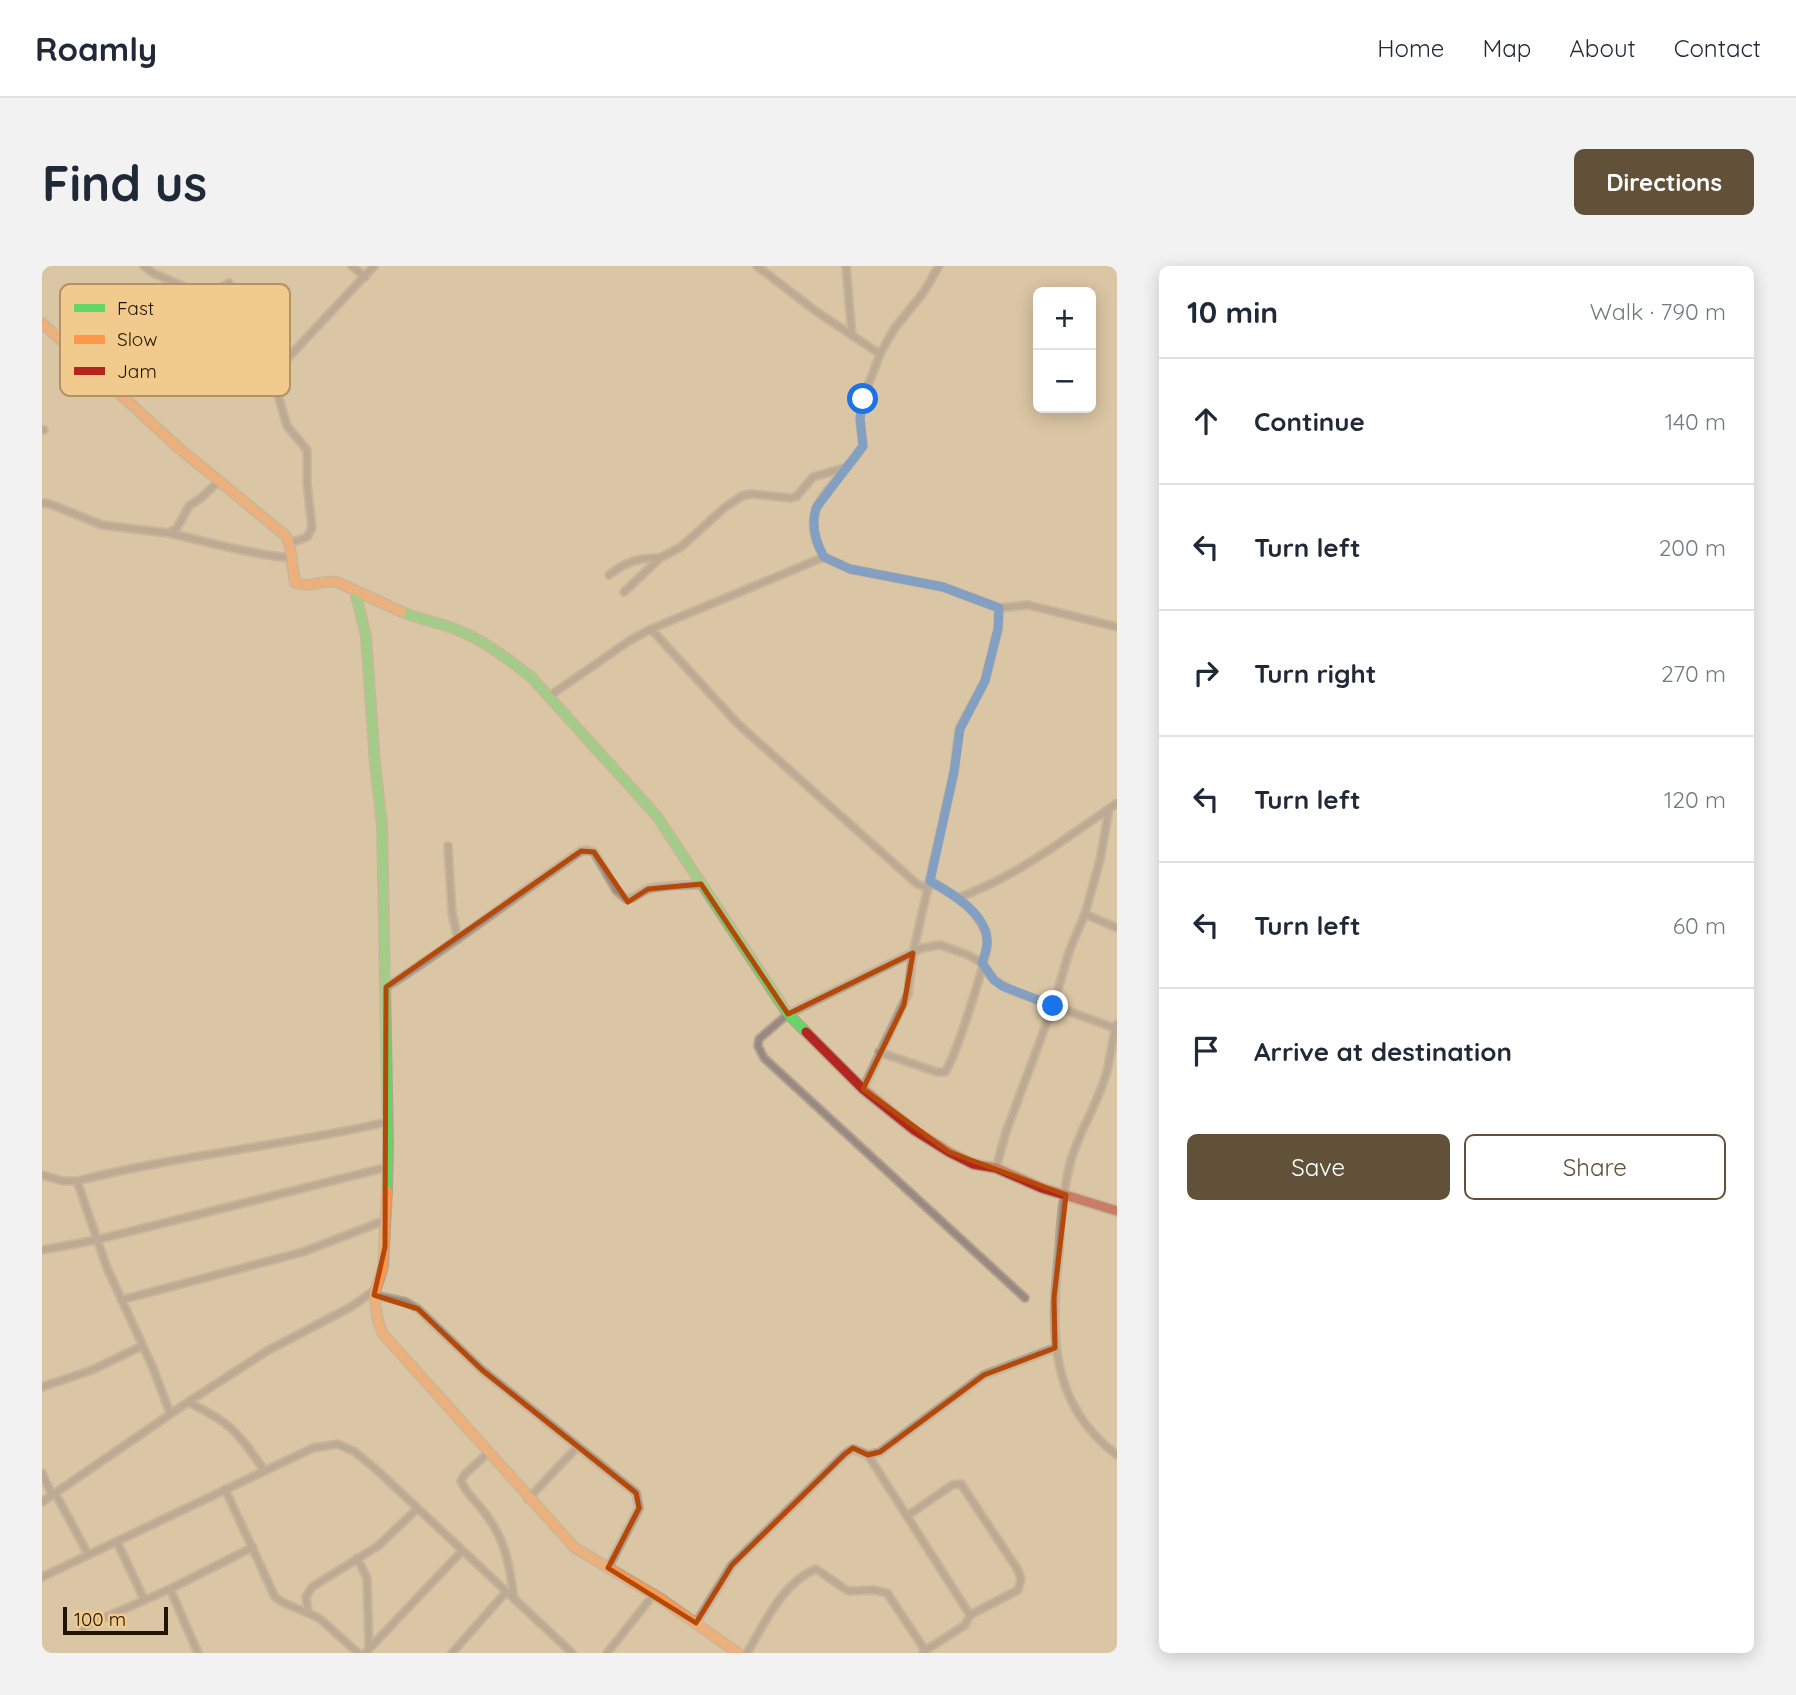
<!DOCTYPE html>
<meta charset="utf-8">
<style>
body{margin:0;font-family:Quicksand,sans-serif;background:#f2f2f3;color:#1f2937}
.controls{position:absolute;right:21px;top:21px;display:grid;overflow:hidden;border-radius:10px;box-shadow:0 4px 18px #0003}
.controls button{width:63px;height:63px;display:grid;place-items:center;padding:0;border:0;border-bottom:2px solid #e0e1e3;background:#fff;color:#1f2937;font:35px sans-serif}
.scale{position:absolute;left:21px;bottom:18px;width:105px;box-sizing:border-box;padding-left:7px;border:4px solid #211300;border-top:0;font-size:19px;line-height:24px;white-space:nowrap;color:#211300;-webkit-text-stroke:5px #f1ca8d;paint-order:stroke}
.stop{position:absolute;width:21px;height:21px;margin:-16px;border:5px solid #1a73e8;border-radius:50%;background:#fff}
.stop.end{background:#1a73e8;border-color:#fff;box-shadow:0 2px 7px #0008}
.list{margin:0;padding:0;list-style:none}
h2{display:flex;justify-content:space-between;align-items:center;height:91px;margin:0;padding:0 28px;font-size:30px}
h2 small{font-size:23px;font-weight:400;color:#747a83}
.list li{display:grid;grid-template-columns:46px 1fr auto;gap:21px;align-items:center;box-sizing:border-box;height:126px;padding:0 28px;border-top:2px solid #e0e1e3}
.list b{display:block;font-size:26px;white-space:nowrap}
.list em{font-size:23px;font-style:normal;color:#747a83}
.actions{display:flex;gap:14px;padding:21px 28px}
.actions a{flex:1;padding:16px 0;border:2px solid #625139;border-radius:10px;text-align:center;font-size:24px;color:#625139}
.actions .main{background:#625139;color:#fff}
.icon{flex:none;width:38px;height:38px;fill:none;stroke:currentColor;stroke-width:2;stroke-linecap:round;stroke-linejoin:round}
.map{position:relative;flex:none;width:1075px;height:1387px;overflow:hidden;border-radius:10px}
header{display:flex;align-items:center;gap:42px;box-sizing:border-box;height:98px;padding:0 35px;background:#fff;border-bottom:2px solid #e0e1e3}
header strong{font-size:33px}
nav{display:flex;gap:38px;margin-inline-start:auto;font-size:24px}
.intro{display:flex;align-items:center;justify-content:space-between;box-sizing:border-box;height:168px;padding:0 42px}
h1{margin:0;font-size:49px}
.button{padding:18px 32px;border-radius:10px;background:#625139;color:#fff;font-size:24px;font-weight:700}
main{display:flex;gap:42px;padding:0 42px}
aside{flex:1;background:#fff;border-radius:10px;box-shadow:0 4px 18px #0003}
.map>svg:first-child{display:block}
</style>
<header>
<strong>Roamly</strong>
<nav><a>Home</a><a>Map</a><a>About</a><a>Contact</a></nav>
</header>
<div class="intro"><h1>Find us</h1><a class="button">Directions</a></div>
<main>
<div class="map">
<svg width="1075" height="1387" viewBox="0 0 1075 1387">
<rect width="100%" height="100%" fill="#dac5a4"/>
<g fill="none" stroke-linecap="round" stroke-linejoin="round">
<g stroke="#b4a48b" stroke-width="10">
<path id="street" d="M102,0L111,7L164,30L187,17
M310,0L323,11
M715,0L775,46L838,88L852,63L881,27L897,0
M804,0L810,70
M158,29C139,58 168,65 186,83C191,88 191,97 198,101C208,109 221,113 232,120
M838,88L821,133L818,153L821,180C798,219 750,239 782,291L808,303L901,321L957,342L986,339L1075,361
M0,164H2
M0,237L8,238L60,259L126,267L135,262L147,240L159,232L177,215
M126,267C167,276 207,288 248,292
M248,277L265,271L270,262L265,217V184L245,160L232,115L244,94L332,0
M567,309C584,296 597,291 618,292
M582,326L618,292L639,281L682,242L700,230L709,228L749,232L755,230L771,211L802,202
M609,363L696,458L875,618L887,622
M506,431L587,375L609,363L782,291
M406,580L410,647L416,673
M915,632C973,612 1024,572 1075,537
M1043,648L1075,662
M344,721C411,679 473,630 539,585L545,584L552,586L574,624L584,633C594,633 599,624 609,622C625,619 643,619 659,618
M1075,758C1070,773 1069,789 1065,805C1057,836 1038,863 1029,894C1021,923 1019,955 1017,985C1009,1062 1005,1137 1075,1189
M837,786L895,806H903C913,792 945,695 945,676C945,672 944,665 941,661C931,640 908,626 888,615
M821,823L866,728L871,687L912,506L917,463L943,415L956,363L957,342
M954,902L964,866L1011,740L1028,683L1043,648L1058,594L1067,543
M0,909L21,915H35C137,889 242,880 345,856
M35,915L65,1002L111,1102L128,1147
M0,984L54,974L346,901
M332,1029L364,1036L376,1043L440,1104L594,1227L597,1242L566,1302
M983,1032L722,792L716,780L717,773L746,748L880,682L898,679L926,689L940,697L952,714L969,724L1075,763
M79,1034L261,986L344,954
M0,1121L50,1104L100,1080
M146,1136C189,1157 195,1165 222,1204
M446,1187L423,1208L419,1215C424,1227 434,1235 442,1246C463,1272 468,1300 472,1333
M826,1189L928,1349L923,1359L881,1386
M0,1207L10,1229
M183,1223L233,1331L240,1336L277,1352L316,1387
M13,1227L46,1288
M486,1233L535,1181
M0,1236L146,1136L225,1085L309,1041L334,1023
M865,1250L910,1219L919,1218L976,1304L979,1313L976,1324L928,1349
M75,1276L102,1333
M315,1292L325,1312L327,1382
M0,1311L271,1182L296,1178L313,1186L336,1205L530,1387
M128,1323L156,1387
M266,1346L264,1331L270,1321L336,1280L375,1243
M654,1357L690,1299L803,1188L811,1183L826,1189L838,1186L942,1109L1013,1082
M41,1361L128,1323L211,1281
M323,1387L420,1285
M410,1387L464,1326
M565,1387L612,1328
M705,1387C722,1358 741,1316 774,1303L806,1325L832,1324L845,1327L883,1384"/>
</g>
<g stroke="#b4a48b" stroke-width="12">
<path id="fast" d="M313,325L324,370L333,498L340,558L346,879L345,925
M360,346C379,354 400,357 418,365C444,376 468,394 489,411L614,549L746,748L764,766"/>
</g>
<g stroke="#b4a48b" stroke-width="12">
<path id="slow" d="M0,57L138,183L244,270L248,281L253,317C274,322 276,314 295,316L360,346
M345,925L341,1001L332,1029L336,1055L341,1068L533,1282L619,1333L696,1387"/>
</g>
<g stroke="#b4a48b" stroke-width="12">
<path id="jam" d="M764,766L821,823L872,864L907,886L931,898L954,902L1000,922L1075,945"/>
</g>
<use href="#street" stroke="#998984" stroke-width="6"/>
<use href="#fast" stroke="#63d668" stroke-width="9"/>
<use href="#slow" stroke="#ff974d" stroke-width="9"/>
<use href="#jam" stroke="#b3261e" stroke-width="9"/>
</g>
<g fill="none" stroke-linecap="round" stroke-linejoin="round">
<path stroke="#1a73e8" stroke-width="9" d="M821,133L818,153L821,180L774,242C769,259 773,275 782,291L808,303L901,321L957,342L956,363L943,415L918,463L912,506L888,615C909,627 944,647 945,674C946,682 942,690 940,697L952,714L960,720L1011,740"/>
</g>
<path d="M0 0H1075V1387H0ZM539,585L552,586L586,636L606,623L659,618L746,748L871,687L862,739L821,823L907,886L1024,929L1012,1032L1013,1082L942,1109L838,1186L826,1189L811,1182L803,1188L690,1299L654,1357L566,1302L597,1242L594,1227L440,1104L376,1043L332,1029L343,981L344,721Z" fill="#dac5a4" fill-opacity=".55" fill-rule="evenodd"/>
<path fill="none" stroke="#b64809" stroke-width="5" stroke-linejoin="round" d="M539,585L552,586L586,636L606,623L659,618L746,748L871,687L862,739L821,823L907,886L1024,929L1012,1032L1013,1082L942,1109L838,1186L826,1189L811,1182L803,1188L690,1299L654,1357L566,1302L597,1242L594,1227L440,1104L376,1043L332,1029L343,981L344,721Z"/>
<rect x="18" y="18" width="230" height="112" rx="10" fill="#f1ca8d" stroke="#b39363" stroke-width="2"/>
<rect x="32" y="38" width="31" height="8" fill="#63d668"/>
<rect x="32" y="69" width="31" height="9" fill="#ff974d"/>
<rect x="32" y="101" width="31" height="8" fill="#b3261e"/>
<g font-size="19" fill="#211300">
<text x="75" y="49">Fast</text>
<text x="75" y="80">Slow</text>
<text x="75" y="112">Jam</text>
</g>
</svg>
<div class="controls">
<button>+</button>
<button>−</button>
</div>
<div class="scale">100 m</div>
<div class="stop" style="left:821px;top:133px"></div>
<div class="stop end" style="left:1011px;top:740px"></div>
</div>
<aside>
<h2>10 min<small>Walk · 790 m</small></h2>
<ul class="list">
<li><svg class="icon" aria-label="ahead" viewBox="0 0 24 24"><path d="M12 20V5M6 11l6-6 6 6"/></svg><div><b>Continue</b></div><em>140 m</em></li>
<li><svg class="icon" aria-label="left" viewBox="0 0 24 24"><path d="M17 20v-9H6M10 6l-5 5 5 5"/></svg><div><b>Turn left</b></div><em>200 m</em></li>
<li><svg class="icon" aria-label="right" viewBox="0 0 24 24"><path d="M7 20v-9h11M14 6l5 5-5 5"/></svg><div><b>Turn right</b></div><em>270 m</em></li>
<li><svg class="icon" aria-label="left" viewBox="0 0 24 24"><path d="M17 20v-9H6M10 6l-5 5 5 5"/></svg><div><b>Turn left</b></div><em>120 m</em></li>
<li><svg class="icon" aria-label="left" viewBox="0 0 24 24"><path d="M17 20v-9H6M10 6l-5 5 5 5"/></svg><div><b>Turn left</b></div><em>60 m</em></li>
<li><svg class="icon" aria-label="arrive" viewBox="0 0 24 24"><path d="M6 21V4h12l-3 4 3 4H6"/></svg><div><b>Arrive at destination</b></div></li>
</ul>
<div class="actions"><a class="main">Save</a><a>Share</a></div>
</aside>
</main>
